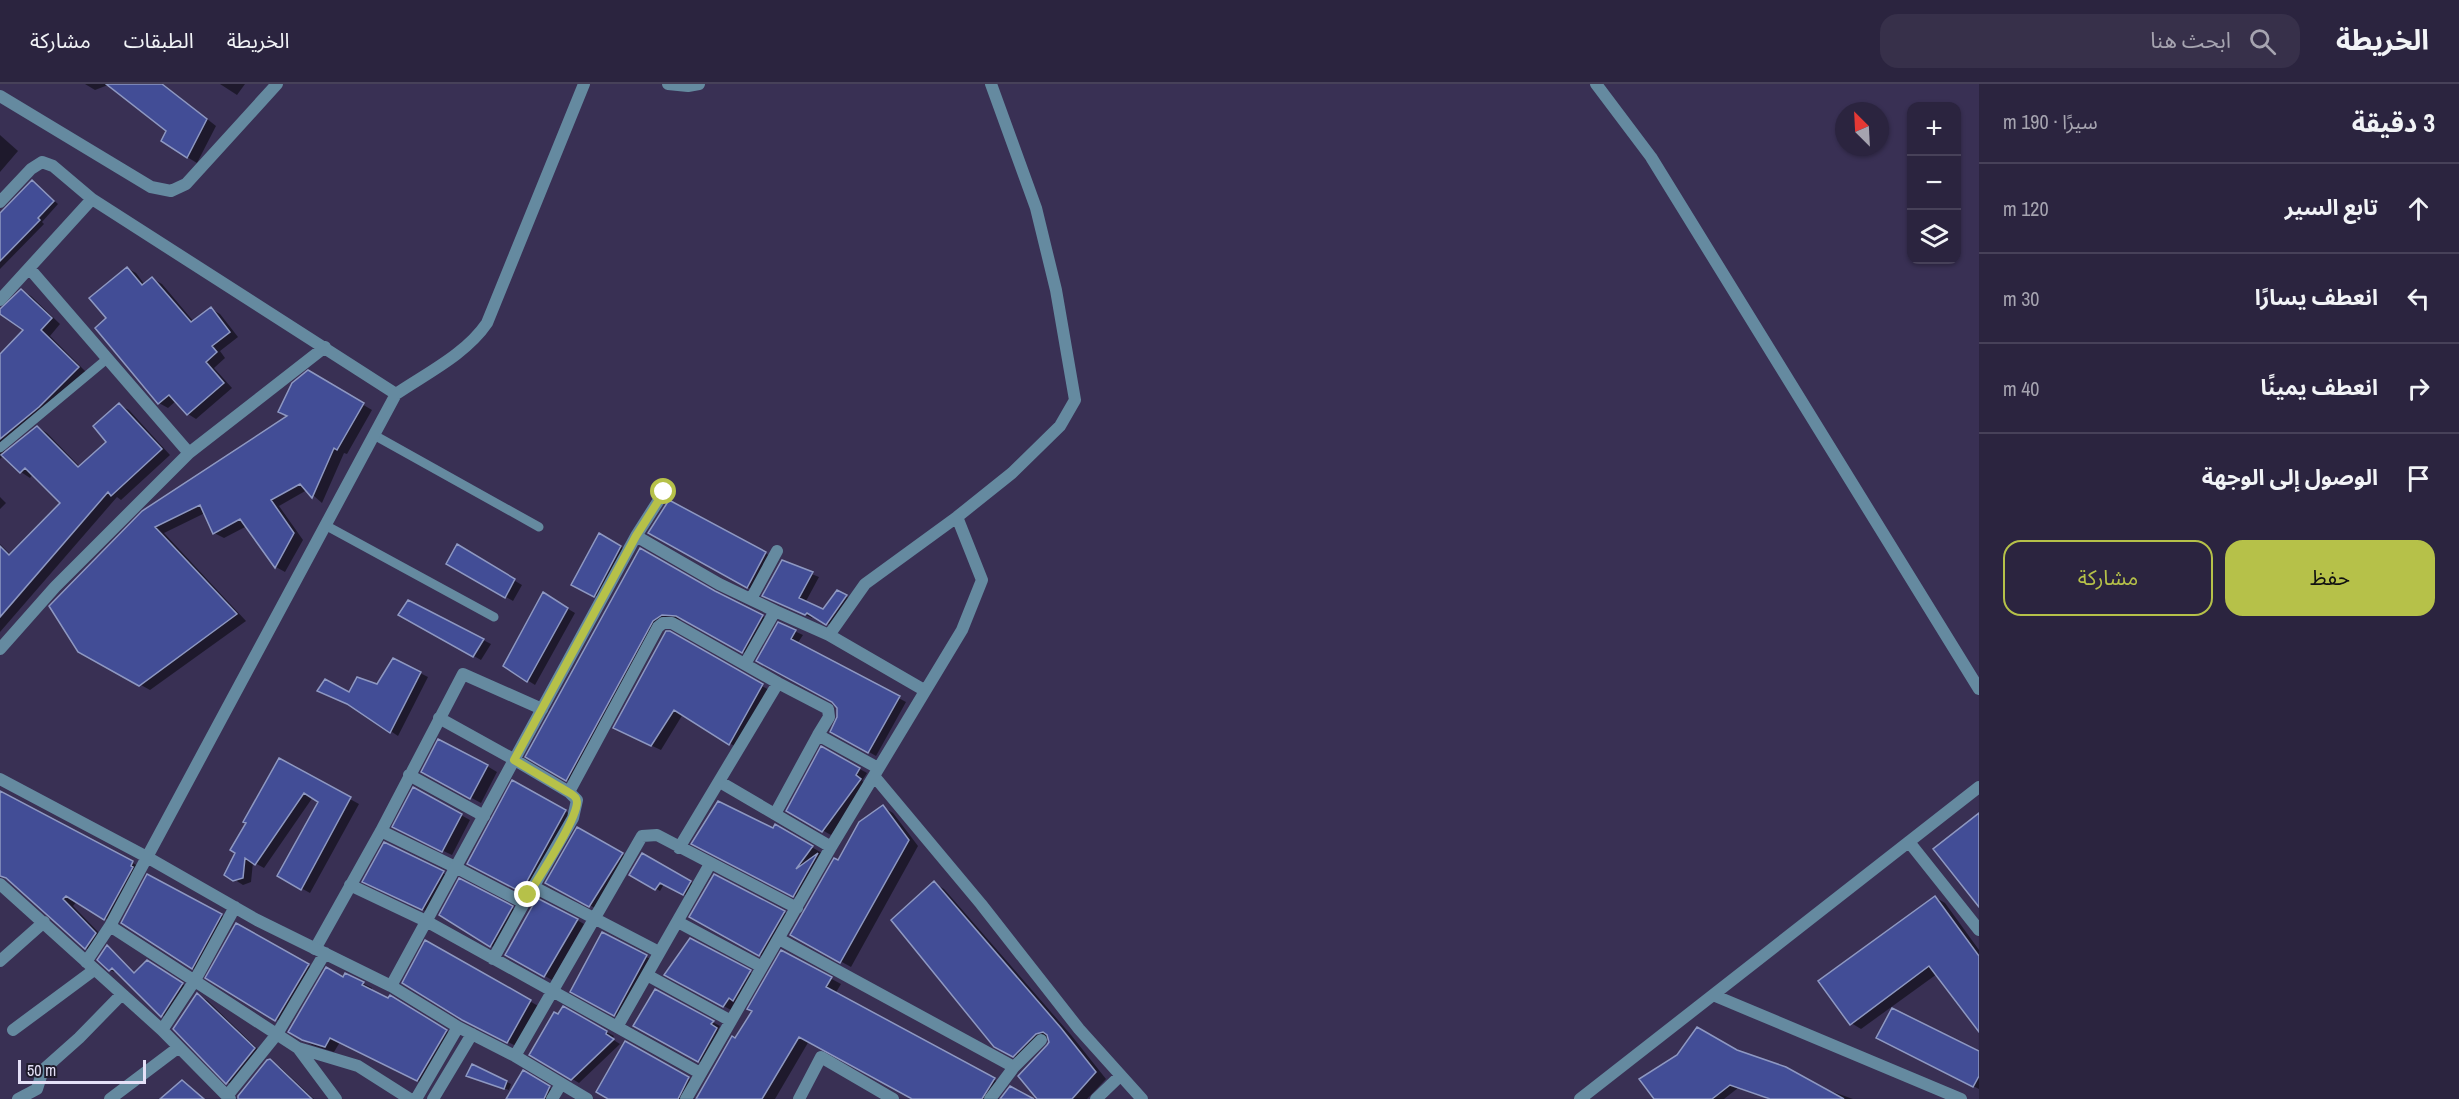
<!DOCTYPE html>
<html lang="ar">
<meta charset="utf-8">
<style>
body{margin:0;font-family:"Archivo Narrow","Noto Sans Arabic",sans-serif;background:#37304a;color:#f1f3f6;direction:rtl}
.controls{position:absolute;right:18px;top:18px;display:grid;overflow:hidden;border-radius:12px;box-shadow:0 2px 4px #0004}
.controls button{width:54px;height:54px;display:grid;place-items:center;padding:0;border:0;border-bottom:2px solid #474159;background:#2b243f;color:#f1f3f6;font:30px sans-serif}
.compass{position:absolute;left:1835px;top:18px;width:54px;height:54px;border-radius:50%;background:#2b243f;box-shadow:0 2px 4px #0004;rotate:336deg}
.scale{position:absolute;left:18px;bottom:15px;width:128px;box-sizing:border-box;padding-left:6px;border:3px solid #e4e0f7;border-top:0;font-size:16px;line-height:21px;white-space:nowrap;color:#e4e0f7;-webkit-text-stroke:4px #1f1b2c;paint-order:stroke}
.stop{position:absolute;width:18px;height:18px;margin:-14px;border:4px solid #b6c149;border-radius:50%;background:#fff}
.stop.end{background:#b6c149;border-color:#fff;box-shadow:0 2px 6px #0008}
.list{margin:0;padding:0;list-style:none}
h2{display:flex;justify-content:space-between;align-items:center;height:78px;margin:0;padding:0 24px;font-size:26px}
h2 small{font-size:20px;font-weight:400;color:#a6a4b0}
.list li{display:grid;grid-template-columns:39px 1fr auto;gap:18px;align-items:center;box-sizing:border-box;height:90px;padding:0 24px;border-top:2px solid #474159}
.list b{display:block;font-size:22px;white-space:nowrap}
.list em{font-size:20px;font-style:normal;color:#a6a4b0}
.actions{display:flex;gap:12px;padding:18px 24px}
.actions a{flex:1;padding:14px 0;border:2px solid #b6c149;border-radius:18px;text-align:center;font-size:21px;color:#b6c149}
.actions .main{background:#b6c149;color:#111}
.icon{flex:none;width:33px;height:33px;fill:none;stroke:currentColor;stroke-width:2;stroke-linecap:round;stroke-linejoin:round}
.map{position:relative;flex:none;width:1979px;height:1015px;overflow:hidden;direction:ltr}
header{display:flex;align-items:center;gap:36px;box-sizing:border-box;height:84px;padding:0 30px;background:#2b243f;border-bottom:2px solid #474159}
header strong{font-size:28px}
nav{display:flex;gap:33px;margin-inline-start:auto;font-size:21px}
.search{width:420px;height:54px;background:#37304a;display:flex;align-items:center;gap:15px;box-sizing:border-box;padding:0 21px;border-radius:18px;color:#a6a4b0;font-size:22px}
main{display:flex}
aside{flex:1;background:#2b243f}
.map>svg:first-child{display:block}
</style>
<header>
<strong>الخريطة</strong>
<div class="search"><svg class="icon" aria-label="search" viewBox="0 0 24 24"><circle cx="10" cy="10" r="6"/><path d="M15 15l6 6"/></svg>ابحث هنا</div>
<nav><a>الخريطة</a><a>الطبقات</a><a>مشاركة</a></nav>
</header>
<main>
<aside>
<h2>3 دقيقة<small>سيرًا · 190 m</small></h2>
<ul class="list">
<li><svg class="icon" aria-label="ahead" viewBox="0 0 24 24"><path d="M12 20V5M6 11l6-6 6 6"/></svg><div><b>تابع السير</b></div><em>120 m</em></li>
<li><svg class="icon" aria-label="left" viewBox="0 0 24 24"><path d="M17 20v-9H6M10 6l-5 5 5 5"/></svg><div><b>انعطف يسارًا</b></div><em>30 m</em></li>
<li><svg class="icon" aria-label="right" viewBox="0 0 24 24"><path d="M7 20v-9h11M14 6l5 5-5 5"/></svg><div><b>انعطف يمينًا</b></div><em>40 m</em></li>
<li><svg class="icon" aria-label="arrive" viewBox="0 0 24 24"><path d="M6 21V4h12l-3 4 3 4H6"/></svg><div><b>الوصول إلى الوجهة</b></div></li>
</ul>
<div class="actions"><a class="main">حفظ</a><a>مشاركة</a></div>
</aside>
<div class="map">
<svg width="1979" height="1015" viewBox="0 0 1979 1015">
<rect width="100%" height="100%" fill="#393054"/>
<path fill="#0007" d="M85,0H163L216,42L197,79L187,73L168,47L108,1L95,6Z
M220,0H245L237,11Z
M0,51L18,67L0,88Z
M33,98L58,120L42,138L44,140L0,185V131Z
M127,184L136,189L145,201L153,195L162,200L194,238L211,225L220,230L238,253L220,267L225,274L214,284L232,304L196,335L188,330L176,317L168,324L159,319L108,235Z
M22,207L31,212L60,240L50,252L87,289L5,364L3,371L38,343L47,349L80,383L108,358L119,321L129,326L170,371L121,416L117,413L0,548V460L11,471L62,419L33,390L30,394L21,388L4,371L0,375V272L25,246L0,227Z
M308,288L372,326L347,370L344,369L322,419L307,406L279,422L303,456L285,488L276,483L247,442L224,454L214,449L205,429L164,449L246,537L150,606L79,567L51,522L290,333Z
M0,413L6,419L0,425Z
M650,449L765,469L775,475L758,509Z
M599,451L628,467L602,515L573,500Z
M458,463L522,501L513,517L448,479Z
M640,466L715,509L772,537L752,573L687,536L672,535L662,542L576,701L527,672Z
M782,478L819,493L805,519L824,526L837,508L853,516L834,543L814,532L812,534L771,515Z
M543,510L575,529L535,601L505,582Z
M409,518L491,560L481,576L400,531Z
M779,540L803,551L797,560L906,618L876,672L832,647L839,633L838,624Z
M669,549L771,607L739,665L683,630L661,666L624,649Z
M420,589L428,593L398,652L353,622L350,610Z
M822,664L867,689L862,697L868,700L831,751L788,727Z
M279,676L359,720L310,809L279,792L320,717L313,713L264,784L253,778L251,798L243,801L226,790Z
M487,682L497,688L481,719L423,688Z
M513,698L572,731L528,810L469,779Z
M414,705L470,736L452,771L403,748Z
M0,709L142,784L115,840L77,817L73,822L105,855L95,870L86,864L12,798L0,792Z
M883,723L893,729L918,762L851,883L792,851L839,778Z
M775,742L822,769L804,817L703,765L773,746Z
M578,745L629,774L597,825L554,803Z
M385,760L453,794L432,830L374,803Z
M642,771L694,800L687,812L664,800L660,807L631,790Z
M934,799L944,805L1071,951L1106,995L1087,1015H1038L1051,954L1046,955L1023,977L995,962Z
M1935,813L1945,819L1979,866V945L1937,890L1861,945L1851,939Z
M512,824L519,828L498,866L441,831Z
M784,828L791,832L767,875L692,833Z
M221,831L231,837L202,890L192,884Z
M577,836L584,840L552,896L507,871Z
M236,841L318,887L286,941L207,894Z
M603,850L654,877L622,935L572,907Z
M690,856L757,892L731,926L666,891Z
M426,858L540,923L518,963L474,941Z
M108,863L135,890L147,878L187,903L166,934L116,886L114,888L110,886Z
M782,868L841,900L835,910L1004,1001L995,1015H915L809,957L775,1015H696L754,927Z
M346,891L372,904L371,907L389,916L390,913L455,952L426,1001L340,958L334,968L312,961L302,955Z
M656,907L720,942L718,946L724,949L706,981L635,942Z
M197,911L207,916L264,971L237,1004L227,998L174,945Z
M563,924L614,952L612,955L620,960L579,999L531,970Z
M625,959L698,1000L691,1015H611Z
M1888,959L1979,969V1005Z
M1737,968L1822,1004L1853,1015H1769L1738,1004L1724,1015H1656Z
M270,977L280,983L314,1015H240Z
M523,988L556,1008L553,1015H508Z
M468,992L507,998L511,1000L509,1006Z"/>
<path fill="#424d96" stroke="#8e98c2" stroke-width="1.5" d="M106,0H162L207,35L187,74L161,57L166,47Z
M32,96L54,117L38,134L40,136L0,177V129Z
M127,183L142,201L152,193L191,238L211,223L230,248L212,262L217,268L206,278L224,299L187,331L169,311L158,320L95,244L106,234L89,214Z
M21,205L52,234L41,246L79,283L39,323L0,355V270L23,246L0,230V225Z
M308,286L364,319L337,366L334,364L312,414L300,400L271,416L294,449L275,484L240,435L213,450L200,421L155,443L237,530L139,602L78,568L49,522L142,427L287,332L278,328L292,299Z
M119,319L162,365L111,412L108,408L0,533V462L9,471L60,419L25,384L20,389L1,371L37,342L78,383L106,358L93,342Z
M669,416L766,468L747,504L648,449Z
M599,449L621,462L594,513L571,501Z
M457,460L515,495L505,514L446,480Z
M640,464L715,507L763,531L742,569L676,532L662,531L653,537L566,697L525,673Z
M782,476L813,488L799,514L823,525L837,506L847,511L826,541L807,529L805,531L762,512Z
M543,508L568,524L527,598L503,582Z
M408,516L484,555L473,573L398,531Z
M778,538L796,546L791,555L900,612L868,669L830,648L837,633V624L832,618L756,577Z
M666,547H670L763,600L729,661L674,626L651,662L613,644Z
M393,574L421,588L390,649L347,620L317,607L325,595L349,608L357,593L377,600Z
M438,655L488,681L470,715L421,688Z
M821,662L860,684L856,691L861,695L822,748L786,727Z
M279,674L351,713L301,806L277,792L318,718L304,709L255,781L245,774L243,794L233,797L224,791L235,769L230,766L246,739L243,738Z
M512,696L566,726L521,808L467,780Z
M413,703L462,730L442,768L392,743Z
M0,707L133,777L131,782L133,783L104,836L66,812L63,815L96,849L85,865L6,794L0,792Z
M718,717L773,744L775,740L813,762L796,785L818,769L793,813L691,760Z
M883,721L909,756L840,879L790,851L834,774L838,776L859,738Z
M1979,729V823L1933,765Z
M577,743L623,769L589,823L545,799Z
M384,758L444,787L422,826L362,798Z
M642,769L691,797L683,811L660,799L655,806L629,791Z
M147,790L222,830L192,885L121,839Z
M714,790L785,827L759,872L689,833Z
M459,794L513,822L490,863L439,831Z
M934,797L1061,944L1096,988L1072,1015H1037L1018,992L1047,961L1049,958L1047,951L1043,948L1036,950L1013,973L994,963L891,836Z
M1935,812L1979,872V948L1929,882L1850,941L1818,897Z
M537,814L578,835L544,893L505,871Z
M236,839L309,880L275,937L205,894Z
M602,848L647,871L614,932L570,908Z
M690,854L751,886L733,917L729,914L723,923L664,891Z
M425,856L531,916L507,959L462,936L402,899Z
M107,861L134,889L147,876L183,899L161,933L112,884L109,887L97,876Z
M781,866L832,893L826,903L995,994L982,1015H912L799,953L762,1015H696L732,952L735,954L752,927L747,925Z
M326,883L343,893L345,889L364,898L362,901L388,914L390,911L447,946L417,997L330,954L325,963L302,956L288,948Z
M655,905L714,937L711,940L717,944L698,978L633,942Z
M197,909L255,964L226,1000L173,945Z
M563,922L607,947L606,950L614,955L571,996L529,971L554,928L558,930Z
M1892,924L1979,967V992L1973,1003L1876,954Z
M1697,943L1737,966L1786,983L1844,1015H1770L1730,1001L1712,1015H1654L1639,995L1677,971Z
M625,957L689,993L678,1015H608L596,1008Z
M270,975L312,1015H238V1012L267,976Z
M472,980L507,997L504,1005L466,992Z
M523,986L550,1002L544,1015H506Z
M182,996L204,1015H160Z
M1010,1002L1034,1015H1000Z"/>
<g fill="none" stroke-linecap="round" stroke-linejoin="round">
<path stroke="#658aa0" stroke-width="9" d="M374,351L539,443
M0,364L108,274
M325,441L494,533"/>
<path stroke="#658aa0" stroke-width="12" d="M439,634L515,676
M409,691L484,732
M381,747L455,783
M350,801L426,837
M315,865L381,747L463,590L542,625
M799,1015L821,973L893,1015"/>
<path stroke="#658aa0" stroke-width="12" d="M668,0L688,2L699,0
M1596,0L1651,73L1979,605
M0,12L151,103L171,107L186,100L277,0
M0,118L31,85L42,78L53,82L92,115
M29,184L189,369
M0,216L92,115L396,310
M636,452L719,500L775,527
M751,515L777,467
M829,551L865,500L957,433L1012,389L1060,342L1075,316L1056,206L1036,124L991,0
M0,565L55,503L189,369L325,263
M745,580L775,527L829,551L924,606
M515,676L569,708L658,543L663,539H672L778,599
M874,692L981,820L1079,945L1142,1015
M0,695L145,772L257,836L391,902L458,943L515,972L587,1015
M720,698L831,763
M775,730L818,651
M1909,758L1979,846
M679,764L778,599L828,625L829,633L818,651L878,684
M455,783L524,819L493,875
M0,800L162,946L230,1015
M534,803L659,868
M524,819L573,734L577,716L569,708
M426,837L700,989
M678,838L762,883
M110,842L298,964L358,982L410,1015
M779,855L1014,983L1041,956
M0,877L44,838
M86,878L110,842L396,310C427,289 466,270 487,239L584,0
M647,891L731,937
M391,902L636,452L664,408
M1713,911L1961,1015
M617,943L710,780
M13,946L94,886
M162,946L195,896L235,823
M298,964L336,1015
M515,972L642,752L657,751L797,824
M227,1012L277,950L325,869
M18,1015L37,1005L43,986L79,954L122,910
M110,1015L179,963
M416,1015L458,943
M433,1015L472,950
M552,1015L561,1000
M686,1015L831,763L962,546L982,496L957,433
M990,1015L1014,983
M1096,1015L1120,992
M1580,1015L1979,703"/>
</g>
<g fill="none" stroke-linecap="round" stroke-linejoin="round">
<path stroke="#b6c149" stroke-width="8" d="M528,811C539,793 577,736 577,718C577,713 572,710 568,708L514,676L636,452L664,408"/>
</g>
</svg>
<div class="controls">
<button>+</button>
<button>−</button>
<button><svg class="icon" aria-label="layers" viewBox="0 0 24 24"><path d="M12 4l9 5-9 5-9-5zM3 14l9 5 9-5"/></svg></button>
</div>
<svg class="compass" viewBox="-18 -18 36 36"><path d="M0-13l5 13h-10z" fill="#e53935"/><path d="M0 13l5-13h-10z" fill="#a6a4b0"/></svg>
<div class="scale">50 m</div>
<div class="stop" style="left:664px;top:408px"></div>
<div class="stop end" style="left:528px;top:811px"></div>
</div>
</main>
